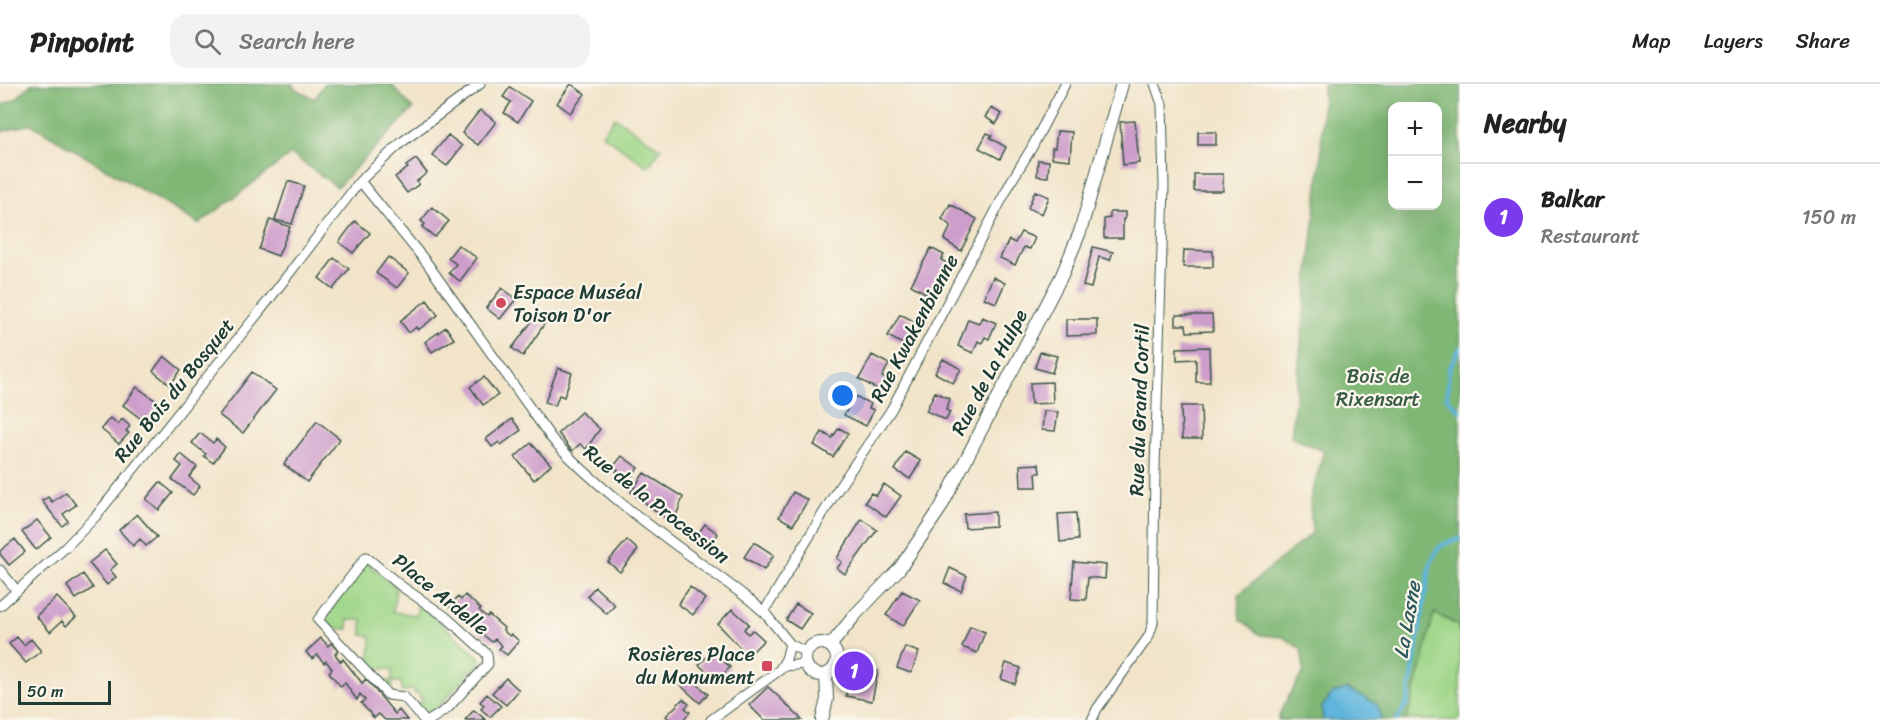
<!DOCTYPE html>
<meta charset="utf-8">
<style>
body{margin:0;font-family:Sriracha,sans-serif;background:#f2f2f2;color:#222}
.controls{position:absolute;right:18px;top:18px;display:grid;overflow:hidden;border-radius:12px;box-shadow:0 6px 24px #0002}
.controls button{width:54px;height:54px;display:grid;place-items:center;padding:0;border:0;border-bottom:2px solid #e0e0e0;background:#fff;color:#222;font:30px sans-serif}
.scale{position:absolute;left:18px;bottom:15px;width:93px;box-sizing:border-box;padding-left:6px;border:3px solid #1f3d34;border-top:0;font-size:16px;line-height:21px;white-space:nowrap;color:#1f3d34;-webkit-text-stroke:4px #fbf7ec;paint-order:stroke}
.you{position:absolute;left:843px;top:312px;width:21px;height:21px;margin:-15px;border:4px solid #fff;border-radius:50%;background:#1a73e8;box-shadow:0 0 0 9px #1a73e833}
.badge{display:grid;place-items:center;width:39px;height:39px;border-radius:50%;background:#7c3aed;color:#fff;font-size:20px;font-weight:700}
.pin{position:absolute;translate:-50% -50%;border:3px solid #fff;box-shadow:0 2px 6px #0006}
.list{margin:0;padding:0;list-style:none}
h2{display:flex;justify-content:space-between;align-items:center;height:78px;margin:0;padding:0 24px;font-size:26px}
h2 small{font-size:20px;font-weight:400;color:#767676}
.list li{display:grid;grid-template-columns:39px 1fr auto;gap:18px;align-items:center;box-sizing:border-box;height:108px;padding:0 24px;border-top:2px solid #e0e0e0}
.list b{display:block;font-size:22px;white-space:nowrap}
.list p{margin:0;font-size:20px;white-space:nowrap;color:#767676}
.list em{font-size:20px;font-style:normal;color:#767676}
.icon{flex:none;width:33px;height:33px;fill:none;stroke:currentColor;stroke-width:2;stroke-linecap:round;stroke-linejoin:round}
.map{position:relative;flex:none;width:1460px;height:636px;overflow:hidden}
header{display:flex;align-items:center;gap:36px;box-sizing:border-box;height:84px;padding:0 30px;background:#fff;border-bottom:2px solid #e0e0e0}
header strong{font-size:28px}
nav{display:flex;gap:33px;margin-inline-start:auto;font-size:21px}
.search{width:420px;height:54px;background:#f2f2f2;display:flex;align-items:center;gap:15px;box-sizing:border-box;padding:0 21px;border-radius:18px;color:#767676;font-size:22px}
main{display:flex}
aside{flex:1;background:#fff}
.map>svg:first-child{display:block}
</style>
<header>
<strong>Pinpoint</strong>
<div class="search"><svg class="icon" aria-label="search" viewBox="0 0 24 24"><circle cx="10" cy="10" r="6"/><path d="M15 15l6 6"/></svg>Search here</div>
<nav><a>Map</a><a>Layers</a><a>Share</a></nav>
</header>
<main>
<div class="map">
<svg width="1460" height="636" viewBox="0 0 1460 636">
<rect width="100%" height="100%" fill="#fbf7ec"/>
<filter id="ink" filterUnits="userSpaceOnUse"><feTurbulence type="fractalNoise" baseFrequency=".0167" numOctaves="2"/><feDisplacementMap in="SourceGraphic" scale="12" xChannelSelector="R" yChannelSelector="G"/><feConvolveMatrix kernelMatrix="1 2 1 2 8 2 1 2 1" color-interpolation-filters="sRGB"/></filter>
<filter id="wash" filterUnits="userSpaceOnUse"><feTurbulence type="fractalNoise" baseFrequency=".008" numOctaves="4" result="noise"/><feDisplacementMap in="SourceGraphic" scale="24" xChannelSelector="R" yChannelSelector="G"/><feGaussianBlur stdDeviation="1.35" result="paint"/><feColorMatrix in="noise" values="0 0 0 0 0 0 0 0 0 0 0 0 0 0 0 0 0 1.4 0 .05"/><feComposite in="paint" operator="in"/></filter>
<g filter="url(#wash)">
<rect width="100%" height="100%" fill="#f1e4c9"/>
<path fill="#9fd688" stroke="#5f8a5e" stroke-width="1.5" d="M615,33L661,65L648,83L602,50Z
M366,478L396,503L393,528L416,531L418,522H421L479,573L481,576L477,585L474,583L435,627L422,629L414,620L423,618L422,614H420L418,609L415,610L414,605L402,608L401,598H392V606H387L383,601V597H392V585L367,584L360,577L361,575H370L371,552L362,551V536H348V545L330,544L326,540L324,533Z
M1434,529L1457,541L1460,550V636H1405Z"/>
<path fill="#7fb774" stroke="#4f7a54" stroke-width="1.5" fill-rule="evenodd" d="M31,0H293L294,4L315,15L324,0H391L413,25L337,103L291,70L199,140L31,40L0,48V22L16,15Z
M1323,0H1460V550L1457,540L1434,529L1421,586L1406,636H1379L1381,633L1377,620L1347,605L1322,623L1323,636H1278L1283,622L1304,587L1301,565L1283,553L1260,551L1240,535L1238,511L1312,449L1310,416L1324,367L1291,353L1321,74ZM1392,22H1438V122H1392Z"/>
<path fill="#5fb5dc" stroke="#3f7988" stroke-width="1.5" d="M1347,605L1377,620L1381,633L1379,636H1323L1322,623L1333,609Z"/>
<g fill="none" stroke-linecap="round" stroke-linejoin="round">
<path stroke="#5fb5dc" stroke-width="4" d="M1460,264L1449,285L1447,314L1460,327
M1397,636L1408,617L1430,482C1437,462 1439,460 1460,455"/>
</g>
<g id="blocks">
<path fill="#cd9dcb" d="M571,0L585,10L570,29L557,19Z
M510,3L531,17L518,38L504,29L511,18L503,13Z
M991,24L1002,30L996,40L985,33Z
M480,26L496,38L478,61L462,49Z
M1135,37L1139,79L1123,81L1120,38Z
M1057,47L1072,48L1070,76L1052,74V64H1055Z
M1198,48H1216V61H1198Z
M987,49L992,51L990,54L1006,63L1000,75L979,64Z
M448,51L462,62L447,82L432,71Z
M416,75L427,89L417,97L419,100L407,109L395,93L408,84L406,82Z
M1038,76L1049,77L1048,93L1037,92Z
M1194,90H1223V107H1194Z
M288,97L304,102L292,140L275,136Z
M1035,107L1049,113L1042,130L1028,124Z
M950,120L977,135L961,167L944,156L951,142L942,135Z
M432,123L449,137L435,153L422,143L425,140L421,137Z
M1110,128H1125V135H1123V154H1104V135L1110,134Z
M270,136L290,143L278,172L259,165Z
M355,137L370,149L353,169L339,158Z
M1021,148L1035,154L1030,165L1024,163L1015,181L1000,174L1009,156L1015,159Z
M458,161L477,174L460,197L449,189L456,180L448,174Z
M1093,163L1113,168L1110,176L1099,173L1091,204L1083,202Z
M931,164L944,171L941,176L951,181L938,206L932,203L927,210L911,201Z
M1184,166L1213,167V183H1183Z
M388,173L409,189L397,204L376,189Z
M334,174L349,185L333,205L319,194Z
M993,193L1005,199L996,219L984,214Z
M502,204L516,215L500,235L486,224Z
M427,216L438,231L418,246L416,243L409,249L400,237Z
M900,230L914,237L907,251L911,252L906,262L888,252Z
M1176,231H1212L1213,247L1187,248L1186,241H1176Z
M536,232L545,239L523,272L512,264Z
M982,233L996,239L989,255L985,253L982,259L978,257L973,269L958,262L968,235L979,239Z
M1066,235H1097V251L1066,252Z
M446,243L454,255L432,268L425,258Z
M1209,263L1210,298H1196V275L1177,276V264Z
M1040,268L1057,272L1052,289L1035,284Z
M872,271L889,280L882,293L886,295L880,307L859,295Z
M164,272L181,286L170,301L153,287Z
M943,275L961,285L953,299L935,289Z
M558,284L572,289L564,313L559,311L555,322L545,318Z
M252,288L276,306L243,349L219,331Z
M484,293L498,311L483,321L470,303Z
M1052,298L1053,319L1031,320L1030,299Z
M137,303L160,320L145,338L123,321Z
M935,308L950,315L946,326L950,328L946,336L926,327Z
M855,312L871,320L869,324L874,326L866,342L844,331Z
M1181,322H1201L1202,355H1182Z
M1044,327L1058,328L1055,347L1042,346Z
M581,328L600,345L586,365L580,360L572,367L558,349Z
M110,334L118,340L122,335L130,342L126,347L129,349L119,360L101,345Z
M512,335L521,346L501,361L499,358L492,363L486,355Z
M317,337L340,355L307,398L284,380Z
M839,344L848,349L833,373L814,361L822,348L832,354Z
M200,349L213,359L216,355L225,363L213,379L204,372L206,370L192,359Z
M531,359L551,381L534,396L515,373Z
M905,368L921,377L910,395L895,386Z
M181,370L197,383L189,393L200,402L193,411L172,395L182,382L176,377Z
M622,372L638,384L628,397L616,388L618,386L613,383Z
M1039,380L1040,389H1036L1037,403H1021L1020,381Z
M644,389L683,413L673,440L631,408Z
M160,398L173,409L159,426L146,415Z
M884,400L901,412L886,433L865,418L871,409L876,412Z
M66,408L76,421L63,430L68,437L62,442L42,417L48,413L52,418Z
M793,408L808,416L793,441L779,433Z
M995,428V442L965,444L964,430Z
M1076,429L1078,456L1060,458L1058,430Z
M137,430L157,453L146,462L140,455L133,462L119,446Z
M862,435L877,446L845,490L837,484L842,478L837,474Z
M37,436L51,453L36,466L22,448Z
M705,440L718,450L708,464L695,454Z
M15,455L25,468L9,481L0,470V467Z
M627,456L638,466L620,488L608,478Z
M754,458L774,471L764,486L744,473Z
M105,466L117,480L110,486L116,493L107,501L89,479Z
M1074,478L1106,481L1105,495L1088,493L1086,516L1071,515Z
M950,484L967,492L961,507L944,499Z
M83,490L93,504L76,515L67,502Z
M595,503L615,521L607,530L587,512Z
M690,503L705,515L693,531L678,520Z
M902,507L920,516L903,542L886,531Z
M465,511L481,525L479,526L483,530L487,533L489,531L504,544L503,546L506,549L510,552L511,550L519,557L507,571L499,565L502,562L495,555L492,558L476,545L479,542L472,536L469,539L449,522L458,513L461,516Z
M57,513L76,533L66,542L62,537L50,548L36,532Z
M796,520L811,529L800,545L786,536Z
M732,525L749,540L744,545L748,550L753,546L764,556L748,572L718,540Z
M970,542L985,548L977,569L962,563Z
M17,553L24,561L31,555L41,567L26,579L9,560Z
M321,554L328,562L331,559L338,567L335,570L341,578L343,575L362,599L366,595L395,630L399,626L407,636H385L379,630L374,634L361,619L365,616L360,610L357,616L345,599L341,603L329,588L332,585L326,577L324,579L317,571L312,575L306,568Z
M905,563L919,568L911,589L897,584Z
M712,567L730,583L717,597L699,581Z
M1006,579L1021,584L1015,600L1001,595Z
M851,583L878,587L872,617L846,612Z
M687,591L708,610L700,619L679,600Z
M506,594L519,606L506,621L492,609Z
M768,603L781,615L802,636H764L749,621Z
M487,610L501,622L490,633L481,625L484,621L480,618Z
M683,615L689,620L685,624L690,628L683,636H670L666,632Z
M474,626L486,636H465Z"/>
</g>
</g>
<g filter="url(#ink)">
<use href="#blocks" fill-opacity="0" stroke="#3e564a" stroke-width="1.5"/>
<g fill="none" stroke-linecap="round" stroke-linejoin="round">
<g stroke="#3e564a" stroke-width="11">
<path id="minor" d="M360,97L427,179L552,355C610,418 682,464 750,516L764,528L790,560L807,569
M0,486L17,507
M0,522L66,463L96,432L268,217L360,97L402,58L480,0
M764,528L836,408L891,326L1012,96L1031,65L1065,0
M780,585L786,575L790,560
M424,636L404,613L388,611L318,536L366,473L401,502L446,533L487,570L488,580L447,625L430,636
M711,636L785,582L805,580
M1092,636L1097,625L1149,552L1153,539L1155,384L1164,102L1162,20L1155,0"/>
</g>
<g stroke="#3e564a" stroke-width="14">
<path id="tertiary" d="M805 575a16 16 0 1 1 32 0a16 16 0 1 1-32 0Z
M830,562L855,531L900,484L940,425L1062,191L1080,148L1122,0
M822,636L827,615L826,590"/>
</g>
<use href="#minor" stroke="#fff" stroke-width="9"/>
<use href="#tertiary" stroke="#fff" stroke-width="12"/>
</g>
</g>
<g fill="#d1495b" stroke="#fbf7ec" stroke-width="2">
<circle cx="501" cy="219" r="6"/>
<rect x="761" y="576" width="12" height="12" rx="3"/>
</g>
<g text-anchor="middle" stroke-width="4.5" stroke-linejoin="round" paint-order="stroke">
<g font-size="20" fill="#1f3d34" stroke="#fbf7ec" text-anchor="start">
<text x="513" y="215">Espace Muséal<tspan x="513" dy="23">Toison D'or</tspan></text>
<text x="755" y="577" text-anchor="end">Rosières Place<tspan x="755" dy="23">du Monument</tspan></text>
</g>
<g font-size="20" fill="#1f3d34" stroke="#fbf7ec">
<text transform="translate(914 244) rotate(-62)" y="7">Rue Kwakenbienne</text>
<text transform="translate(989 288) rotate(-62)" y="7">Rue de La Hulpe</text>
<text transform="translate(174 306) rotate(-51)" y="7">Rue Bois du Bosquet</text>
<text transform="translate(1139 326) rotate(-88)" y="7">Rue du Grand Cortil</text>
<text transform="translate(657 420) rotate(38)" y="7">Rue de la Procession</text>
<text transform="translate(441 510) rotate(39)" y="7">Place Ardelle</text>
</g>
<g font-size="20" fill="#395c45" stroke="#fbf7ec">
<text x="1378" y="299">Bois de<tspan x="1378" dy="23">Rixensart</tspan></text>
</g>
<g font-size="21" font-style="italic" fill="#2f5b5e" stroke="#fbf7ec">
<text transform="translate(1407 536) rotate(-80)" y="7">La Lasne</text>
</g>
</g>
</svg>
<div class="controls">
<button>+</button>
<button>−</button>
</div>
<div class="scale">50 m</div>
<div class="you"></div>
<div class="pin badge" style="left:854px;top:587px">1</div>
</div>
<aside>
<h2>Nearby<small></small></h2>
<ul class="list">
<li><span class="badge">1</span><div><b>Balkar</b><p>Restaurant</p></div><em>150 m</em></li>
</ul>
</aside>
</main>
